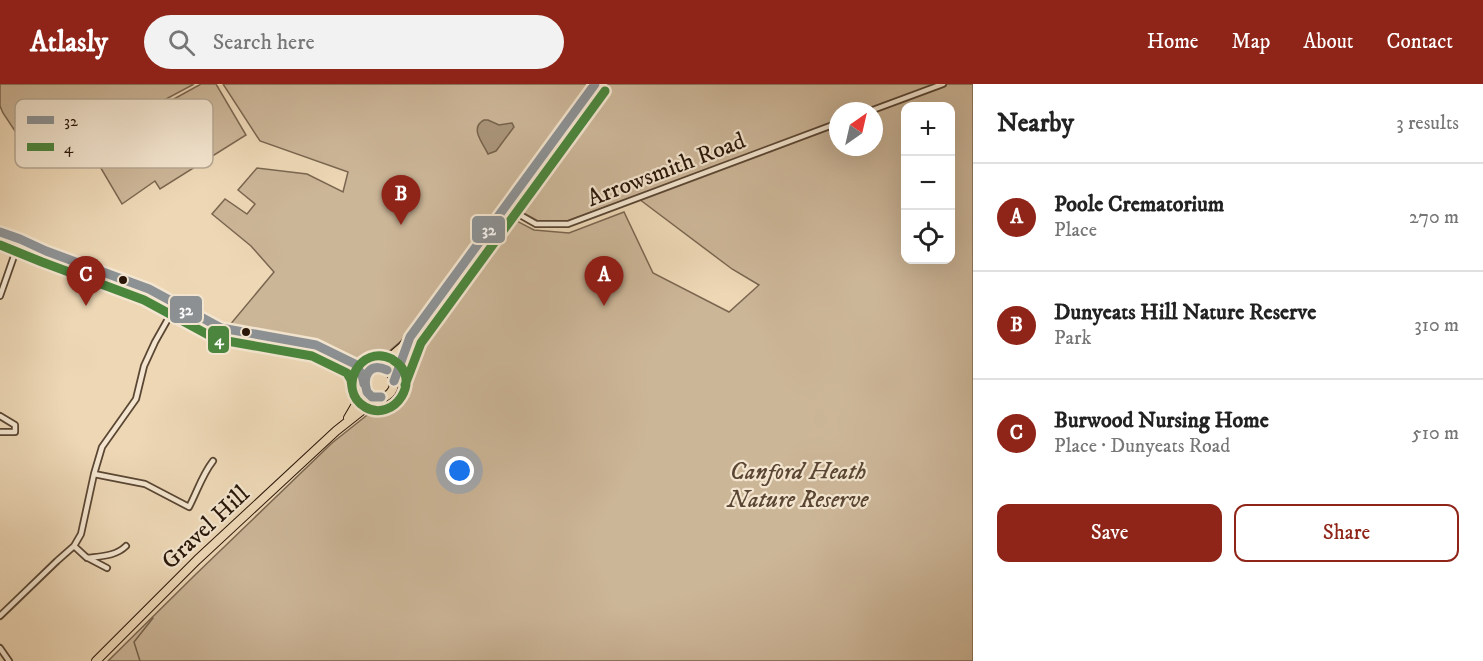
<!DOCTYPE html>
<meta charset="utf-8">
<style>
body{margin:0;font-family:"IM FELL DW Pica",serif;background:#f2f2f2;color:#222}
.controls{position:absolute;right:18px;top:18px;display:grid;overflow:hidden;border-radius:12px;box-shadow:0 6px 24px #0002}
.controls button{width:54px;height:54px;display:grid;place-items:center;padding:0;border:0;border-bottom:2px solid #e0e0e0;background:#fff;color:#222;font:30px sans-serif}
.compass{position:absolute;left:829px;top:18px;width:54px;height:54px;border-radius:50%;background:#fff;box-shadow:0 6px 24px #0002;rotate:34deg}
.you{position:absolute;left:460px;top:387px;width:21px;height:21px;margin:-15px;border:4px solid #fff;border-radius:50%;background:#1a73e8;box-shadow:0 0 0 9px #1a73e833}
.badge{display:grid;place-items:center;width:39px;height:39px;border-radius:50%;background:#8f2418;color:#fff;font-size:20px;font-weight:700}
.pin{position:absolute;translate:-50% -50px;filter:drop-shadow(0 2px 3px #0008)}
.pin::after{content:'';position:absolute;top:32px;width:21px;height:18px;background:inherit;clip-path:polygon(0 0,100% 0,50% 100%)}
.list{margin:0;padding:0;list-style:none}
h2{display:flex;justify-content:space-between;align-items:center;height:78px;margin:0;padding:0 24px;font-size:26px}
h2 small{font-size:20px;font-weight:400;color:#767676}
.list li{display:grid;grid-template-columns:39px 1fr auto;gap:18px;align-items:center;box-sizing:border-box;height:108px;padding:0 24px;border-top:2px solid #e0e0e0}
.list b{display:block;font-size:22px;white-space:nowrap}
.list p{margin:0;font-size:20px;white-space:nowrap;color:#767676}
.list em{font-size:20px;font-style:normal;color:#767676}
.actions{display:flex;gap:12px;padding:18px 24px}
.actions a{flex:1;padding:14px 0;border:2px solid #8f2418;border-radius:12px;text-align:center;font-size:21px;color:#8f2418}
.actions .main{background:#8f2418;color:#fff}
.icon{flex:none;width:33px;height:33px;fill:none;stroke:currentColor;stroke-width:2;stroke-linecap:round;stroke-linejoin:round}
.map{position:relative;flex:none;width:973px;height:577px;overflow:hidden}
header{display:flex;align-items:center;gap:36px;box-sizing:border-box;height:84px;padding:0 30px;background:#8f2418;color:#fff}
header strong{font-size:28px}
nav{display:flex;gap:33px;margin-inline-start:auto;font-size:21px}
.search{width:420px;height:54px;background:#f2f2f2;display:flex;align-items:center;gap:15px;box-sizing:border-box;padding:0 21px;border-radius:33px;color:#767676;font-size:22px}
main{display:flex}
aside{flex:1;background:#fff}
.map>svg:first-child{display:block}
</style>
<header>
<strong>Atlasly</strong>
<div class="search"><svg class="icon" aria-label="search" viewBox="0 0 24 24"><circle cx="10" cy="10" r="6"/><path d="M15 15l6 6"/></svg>Search here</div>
<nav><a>Home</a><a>Map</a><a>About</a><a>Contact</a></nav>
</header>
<main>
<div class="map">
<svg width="973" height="577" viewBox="0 0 973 577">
<rect width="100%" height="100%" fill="#edd7b5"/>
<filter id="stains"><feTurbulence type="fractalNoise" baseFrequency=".00333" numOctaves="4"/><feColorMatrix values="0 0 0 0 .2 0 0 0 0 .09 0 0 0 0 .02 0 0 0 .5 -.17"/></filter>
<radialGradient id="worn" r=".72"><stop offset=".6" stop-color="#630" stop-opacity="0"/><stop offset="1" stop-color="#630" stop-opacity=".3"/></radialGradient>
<path fill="#ccb698" stroke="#7a6650" stroke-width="1.5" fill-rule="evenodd" d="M0,0H194L56,74L27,65L3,29L0,22Z
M201,0H216L246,51L160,105L155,97L122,120L89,64L123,43Z
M223,0H588L401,257L385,271L370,277L343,271L312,257L229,242L274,188L251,162L212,130L225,115L247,130L255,120L238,106L257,84L307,90L343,108L348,88L260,57Z
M608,0H973V577H108L195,491L332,359L381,320L397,309L416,254L451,209L507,132L534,146L569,149L624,128L653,189L729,228L759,201L732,185L635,112L565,138L538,137L512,123ZM906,22H950V176H906ZM838,27H874V63H838Z"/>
<path fill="#aa957a" stroke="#76624c" stroke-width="1.5" d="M484,36H488L499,41L512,39L514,43L496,67L488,70C483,59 469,44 484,36Z"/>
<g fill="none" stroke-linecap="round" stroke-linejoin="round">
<path stroke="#76624c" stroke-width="1.5" d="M140,577L134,558L153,534"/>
<g stroke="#5a4633" stroke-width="8">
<path id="minor" d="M870,27L943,0
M506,123L536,140H568L838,39
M0,212L20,155
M0,332L15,341V348H0
M94,390L145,400L189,423C197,408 202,391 213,377
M74,462L86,473L107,484
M87,474C102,472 116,472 126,462
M0,532L57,477L74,462L81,450L94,390L102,363L136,315L144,282L155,258L177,219
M0,564L9,577"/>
</g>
<g stroke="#5a4633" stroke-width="9">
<path id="tertiary" d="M0,148L20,155L46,167L149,205L221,244L296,257L316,261L355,280L374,284
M355,280L362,291L364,300"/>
</g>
<g stroke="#291608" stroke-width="10">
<path id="primary" d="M379,283L402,263L410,253L595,0
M364 299a15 15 0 1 1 30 0a15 15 0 1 1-30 0Z
M395,297L408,260
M348,334L365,305
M96,577L197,476L336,347L365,324L384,313"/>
</g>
<use href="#minor" stroke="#f3e5cf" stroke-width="4.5"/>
<use href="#tertiary" stroke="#f3e5cf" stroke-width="6"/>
<use href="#primary" stroke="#edd7b5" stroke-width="8"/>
<g stroke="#f3e5cf" stroke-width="14">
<path id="bus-1" d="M0,148L20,155L46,167L149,205L221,244L316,261L355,280L362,291L364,300
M394,297L410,253L595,0
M381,313H372L367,308C362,292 369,278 387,286"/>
</g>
<g stroke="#f3e5cf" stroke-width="14">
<path id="bus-2" d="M0,161L42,178L144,216L216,255L312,272L347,289L351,296L352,303
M392,275C360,259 336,306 365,323C394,340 424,294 393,276
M405,301L421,259L605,7"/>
</g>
<use href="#bus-1" stroke="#8c9194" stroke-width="9"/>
<use href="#bus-2" stroke="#4b863d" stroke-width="9"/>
</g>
<g fill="#291608" stroke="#f3e5cf" stroke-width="2">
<circle cx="123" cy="196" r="5"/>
<circle cx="246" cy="248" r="5"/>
</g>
<g text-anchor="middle" stroke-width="4.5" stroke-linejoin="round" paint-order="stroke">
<g font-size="24" fill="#291608" stroke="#f3e5cf">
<text transform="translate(666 85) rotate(-21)" y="8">Arrowsmith Road</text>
<text transform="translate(205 443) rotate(-43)" y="8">Gravel Hill</text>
</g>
<g font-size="24" font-style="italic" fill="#5a4633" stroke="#f3e5cf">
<text x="798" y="395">Canford Heath<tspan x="798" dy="28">Nature Reserve</tspan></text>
</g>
</g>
<rect x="15" y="15" width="198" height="69" rx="9" fill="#f3e5cf" stroke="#b6a793" stroke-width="1.5"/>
<rect x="27" y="32" width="27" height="8" fill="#8c9194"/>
<rect x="27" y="59" width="27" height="8" fill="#4b863d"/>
<g font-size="16" fill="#291608">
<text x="64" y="42">32</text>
<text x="64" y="69">4</text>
</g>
<g stroke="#f3e5cf" stroke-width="2">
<rect x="471" y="131" width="35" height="29" rx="6" fill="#8c9194"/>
<rect x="169" y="211" width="34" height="29" rx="6" fill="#8c9194"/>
<rect x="207" y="241" width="23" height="29" rx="6" fill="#4b863d"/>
</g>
<g font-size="16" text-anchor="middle" font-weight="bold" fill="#fff">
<text x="489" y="151">32</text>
<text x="186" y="231">32</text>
<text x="219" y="261">4</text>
</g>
<rect width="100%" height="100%" filter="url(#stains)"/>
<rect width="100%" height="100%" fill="url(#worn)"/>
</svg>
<div class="controls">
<button>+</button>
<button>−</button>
<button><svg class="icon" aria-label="locate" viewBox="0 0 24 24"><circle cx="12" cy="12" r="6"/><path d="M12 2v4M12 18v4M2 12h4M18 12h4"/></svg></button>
</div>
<svg class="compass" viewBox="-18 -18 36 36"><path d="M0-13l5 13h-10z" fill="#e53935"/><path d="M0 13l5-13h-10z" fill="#767676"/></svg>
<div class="you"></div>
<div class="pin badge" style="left:604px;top:222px">A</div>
<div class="pin badge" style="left:401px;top:141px">B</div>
<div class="pin badge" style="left:86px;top:222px">C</div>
</div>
<aside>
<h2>Nearby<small>3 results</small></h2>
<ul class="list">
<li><span class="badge">A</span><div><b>Poole Crematorium</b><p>Place</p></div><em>270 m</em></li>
<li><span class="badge">B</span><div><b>Dunyeats Hill Nature Reserve</b><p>Park</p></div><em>310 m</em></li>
<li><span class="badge">C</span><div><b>Burwood Nursing Home</b><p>Place · Dunyeats Road</p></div><em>510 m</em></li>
</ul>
<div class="actions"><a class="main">Save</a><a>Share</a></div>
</aside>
</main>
